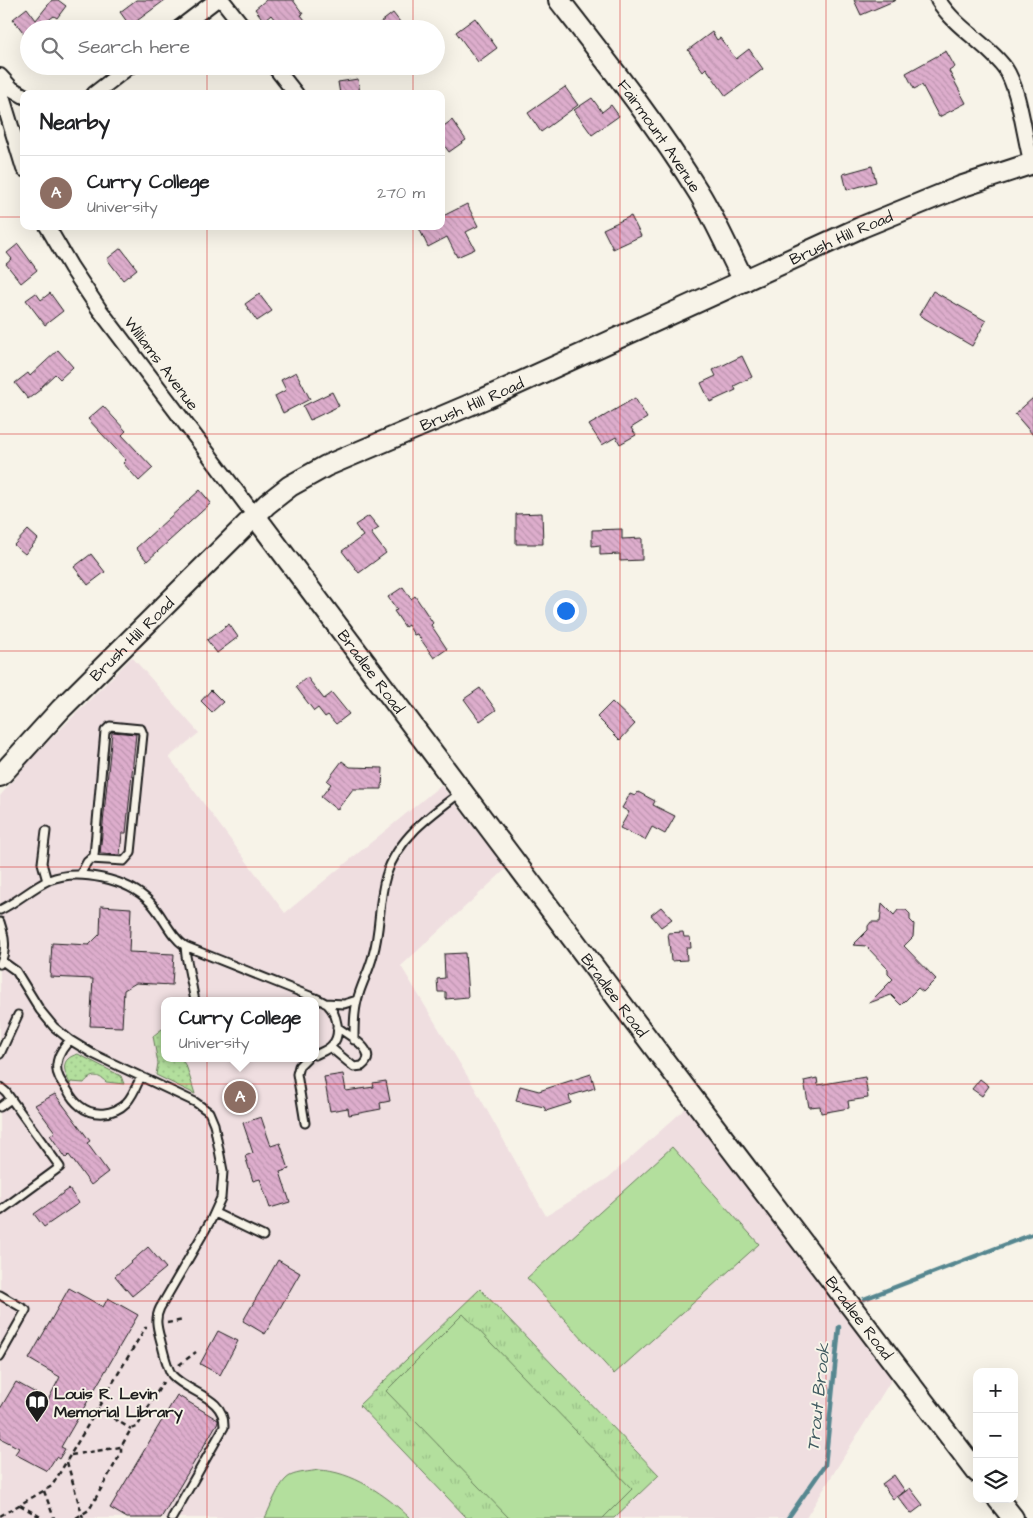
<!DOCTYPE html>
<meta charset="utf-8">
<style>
body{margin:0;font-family:"Architects Daughter",sans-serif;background:#f2f2f2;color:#202124}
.controls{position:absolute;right:15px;bottom:15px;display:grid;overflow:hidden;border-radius:10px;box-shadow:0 5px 20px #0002}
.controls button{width:45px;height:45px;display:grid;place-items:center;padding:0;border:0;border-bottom:1px solid #e0e0e0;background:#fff;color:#202124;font:25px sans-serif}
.you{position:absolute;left:565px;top:610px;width:18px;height:18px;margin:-12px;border:4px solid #fff;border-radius:50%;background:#1a73e8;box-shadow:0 0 0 8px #1a73e833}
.badge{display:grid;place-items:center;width:32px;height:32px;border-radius:50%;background:#7c3aed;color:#fff;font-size:16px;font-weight:700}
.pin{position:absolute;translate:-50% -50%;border:2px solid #fff;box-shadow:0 1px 5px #0006}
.popup{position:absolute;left:161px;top:997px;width:158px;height:65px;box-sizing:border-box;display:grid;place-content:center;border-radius:10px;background:#fff;filter:drop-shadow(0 1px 4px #0005);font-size:16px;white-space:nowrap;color:#757577}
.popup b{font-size:19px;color:#202124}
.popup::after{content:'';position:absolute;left:50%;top:100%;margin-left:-10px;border:10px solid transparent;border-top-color:#fff}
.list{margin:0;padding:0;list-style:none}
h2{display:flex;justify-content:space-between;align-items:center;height:65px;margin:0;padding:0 20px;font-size:21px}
h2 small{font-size:16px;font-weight:400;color:#757577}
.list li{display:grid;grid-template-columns:32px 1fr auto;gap:15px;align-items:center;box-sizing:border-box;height:75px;padding:0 20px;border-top:1px solid #e0e0e0}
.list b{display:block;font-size:19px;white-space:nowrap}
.list p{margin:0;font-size:16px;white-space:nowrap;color:#757577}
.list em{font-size:16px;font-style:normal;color:#757577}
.icon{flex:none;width:28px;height:28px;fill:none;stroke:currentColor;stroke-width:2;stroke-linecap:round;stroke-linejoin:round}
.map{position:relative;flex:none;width:1033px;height:1518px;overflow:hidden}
.search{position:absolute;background:#fff;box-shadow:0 5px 20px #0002;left:20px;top:20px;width:425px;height:55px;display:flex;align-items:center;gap:12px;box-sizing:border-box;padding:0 18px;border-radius:28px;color:#757577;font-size:19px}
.panel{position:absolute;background:#fff;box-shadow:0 5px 20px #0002;left:20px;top:90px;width:425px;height:140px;border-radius:10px}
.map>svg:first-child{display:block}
</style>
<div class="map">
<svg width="1033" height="1518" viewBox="0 0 1033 1518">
<defs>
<pattern id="grass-dots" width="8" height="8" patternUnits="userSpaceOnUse" patternTransform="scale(1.25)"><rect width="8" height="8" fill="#b3df9d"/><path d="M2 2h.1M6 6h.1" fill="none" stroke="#99bf87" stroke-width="1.8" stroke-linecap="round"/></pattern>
<pattern id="park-tufts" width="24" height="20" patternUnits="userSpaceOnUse" patternTransform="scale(1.25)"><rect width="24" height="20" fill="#b3df9d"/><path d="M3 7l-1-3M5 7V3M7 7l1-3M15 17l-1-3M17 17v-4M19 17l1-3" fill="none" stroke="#99bf87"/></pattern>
<pattern id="building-back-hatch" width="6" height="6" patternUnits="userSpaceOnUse" patternTransform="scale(1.25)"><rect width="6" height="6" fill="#ddadcc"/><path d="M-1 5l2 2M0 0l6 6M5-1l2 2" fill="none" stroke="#bd94af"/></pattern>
</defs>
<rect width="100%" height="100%" fill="#f7f3e8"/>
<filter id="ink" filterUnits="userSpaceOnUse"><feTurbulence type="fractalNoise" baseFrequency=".02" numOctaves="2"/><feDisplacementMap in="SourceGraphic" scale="10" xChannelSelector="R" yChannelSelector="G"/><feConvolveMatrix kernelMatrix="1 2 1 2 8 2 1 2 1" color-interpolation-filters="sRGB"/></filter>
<g filter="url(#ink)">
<path fill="#efdee0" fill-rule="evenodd" d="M132,657L199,733L169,757L285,913L441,785L506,869L401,966L474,1087L546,1216L608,1178L687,1107L893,1377L806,1518H0V796L30,760ZM165,1001H315V1058H165Z"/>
<path fill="url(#grass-dots)" stroke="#687e5c" d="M162,1029L165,1032V1058H181L187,1068L195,1094L156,1075L158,1063L153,1036Z
M78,1054L121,1076L124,1084L106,1082C98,1074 91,1074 84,1083L71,1082L70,1084C64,1071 59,1059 78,1054Z"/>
<path fill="url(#park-tufts)" stroke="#687e5c" d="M480,1289L659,1475L614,1518H467L359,1405Z"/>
<path fill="#b3df9d" stroke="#687e5c" d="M672,1147L759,1244L614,1374L527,1278Z
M463,1314L632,1489L603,1518H509L386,1391Z
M318,1470C352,1471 386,1495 410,1518H265C271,1506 279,1482 290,1476C298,1472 310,1472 318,1470Z"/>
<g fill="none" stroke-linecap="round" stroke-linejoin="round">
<path stroke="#578790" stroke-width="4.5" d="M864,1299L1033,1234
M788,1518L825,1465L839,1327"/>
</g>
<path fill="url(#building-back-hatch)" stroke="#1c1c1c" d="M52,0H58L66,6L57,18L54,16L40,26L42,29H29V40L13,19L27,8L36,20Z
M136,0H165L130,26L120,12Z
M266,0H293L303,14L301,15L312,29H282L271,15L264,21L255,9Z
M854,0H896L861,15Z
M393,13L400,22L391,29H372Z
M475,18L497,48L478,62L456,32Z
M712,32L717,40L720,38L736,59L749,49L763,69L726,96L706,68L703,71L688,50Z
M946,51L955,67L949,71L966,103L939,117L922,85L914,89L906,73Z
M358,79L360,94H340L338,82Z
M565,87L578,105L541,132L528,113Z
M592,98L602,112L611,105L619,116L592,135L574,110Z
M452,120L466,140L449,152L441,141V128Z
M872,166L876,182L847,190L843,174Z
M467,204L478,226L466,232L475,249L457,257L447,237L428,247L418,226H441V217Z
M631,216L641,236L613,249L603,229Z
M18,244L37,270L21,283L6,264L12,259L7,253Z
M121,248L137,269L123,280L107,259Z
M933,291L986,321L972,346L919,315Z
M36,293L41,300L50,293L63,311L45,325L26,300Z
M259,294L272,311L257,321L245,304Z
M58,350L73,367L60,379L55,374L40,388V390L28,399L15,383L28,373L30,376Z
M742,356L752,377L734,386L736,390L710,402L701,383L716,376L713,370Z
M296,372L310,399L283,413L275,396L286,390L281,380Z
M332,392L339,406L310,420L303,406Z
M635,398L647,418L631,428L636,435L620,444L616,437L602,445L589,425Z
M1033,398V435L1015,414Z
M103,406L126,431L122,435L153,468L139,481L123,463L126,460L88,419Z
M200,490L211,503L147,561L136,548Z
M542,513L543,544H516V514Z
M369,516L379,528L371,533L386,553L359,573L342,551L363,536L355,525Z
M622,529V539L642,538V560L620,561V554L600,555V545L592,546V530Z
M28,530L38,539L25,554L14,545Z
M91,554L105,572L88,585L74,567Z
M403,587L411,599L415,596L433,623L431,625L447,649L434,658L417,634L414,635L408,625L405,627L394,611L397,610L388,597Z
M229,624L238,637L217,653L207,640Z
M307,677L324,699L332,693L349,714L336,724L328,715L325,717L318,708L314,711L296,687Z
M480,688L496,710L480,721L464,699Z
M211,690L223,702L212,712L201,701Z
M612,702L635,724L620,740L597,717Z
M112,732L136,734L126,833H122L120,855L100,854Z
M342,761L350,767L383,768L382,789H353L337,810L321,797L331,784L327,781Z
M638,792L655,801L653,805L675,816L665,834L652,827L645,840L620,828L629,812L622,808L630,794L635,796Z
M882,903L894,915L898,910H906L910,914V920L914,924L913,937L904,946L936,979L923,992L918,988L901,1005L891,995L869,1003L893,979L888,974V969L866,946L853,945L868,930V926L871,922H880Z
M101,906L131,908L129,952L174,954L172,985L136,983L124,990L122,1027L90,1026L93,979L50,977L52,943L89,945L100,934Z
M661,907L672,919L661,927L651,915Z
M683,932L684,937H690L691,948H686L687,960L671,961L668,933Z
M465,953L468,997L446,999V992H438L437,979L445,978L444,954Z
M343,1074L346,1091L374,1087L373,1083L386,1081L390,1101L380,1103L381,1109L349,1115L348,1108L330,1111L324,1077Z
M591,1074L595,1088L569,1096L571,1103L546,1111L544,1107L516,1101L520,1086L539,1091Z
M865,1077L868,1098L848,1101L849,1108L821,1113L820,1106L809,1107L804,1081L817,1078L818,1085Z
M980,1079L989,1086L982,1096L972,1089Z
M55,1094L90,1141L87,1143L108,1172L91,1185L69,1155L66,1158L50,1135L55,1132L35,1105Z
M261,1117L271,1146L280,1143L289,1169L280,1172L290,1202L270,1208L260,1179L253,1181L245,1156L253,1153L243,1123Z
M69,1189L79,1203L44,1227L34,1214Z
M148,1247L166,1268L132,1296L115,1276Z
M278,1260L300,1273L265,1334L243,1321Z
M69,1288L103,1307L108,1298L138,1315L61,1447L65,1449L59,1459L56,1457L47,1471L15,1454L19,1448L0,1438V1409L16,1382L48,1400L60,1377L29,1359Z
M218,1331L238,1341L220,1375L200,1364Z
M177,1395L218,1420V1422L161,1518H127L110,1508Z
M894,1475L905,1491L893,1499L882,1484Z
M910,1488L923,1505L911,1514L898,1497Z"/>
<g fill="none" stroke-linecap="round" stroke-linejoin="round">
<g stroke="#1c1c1c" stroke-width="11">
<path id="lane" d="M46,831L42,863L47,881
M80,875L87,862L94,856L105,731L110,726L141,729L143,734L131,853L124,861L90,859
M0,910C17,902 32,888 49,880C78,868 128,879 150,902C163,915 169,935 185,946L310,996C316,998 323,1001 328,1005C337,1014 342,1035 332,1045C328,1050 321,1052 315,1055
M0,922C5,937 7,950 0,964
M185,946L186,956L195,1001
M2,961L16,971L40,1010L54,1027L70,1040L93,1054L195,1102L209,1112L214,1124L223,1171L221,1198L211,1220L160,1308C154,1320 158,1330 161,1342C164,1352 166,1366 172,1375C189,1394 225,1396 224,1427L172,1518
M325,1003L344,1004L357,1000
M70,1040C64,1047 58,1054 57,1064C55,1074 62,1083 68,1091C71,1097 75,1102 80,1106C93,1117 114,1115 126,1103C133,1096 137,1085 141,1076
M354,1040C354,1023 354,1007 360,991C364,979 370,968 373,955C381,929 378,902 386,876C397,839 430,815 460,793
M330,1047L354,1067L362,1066C381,1052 348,1035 337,1027
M0,1054L18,1015
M0,1087L6,1092L60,1167L0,1211
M0,1107L11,1099
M305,1123L297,1074L299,1066L307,1058
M215,1213L263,1236
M0,1295L26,1310L0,1356"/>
</g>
<g stroke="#1c1c1c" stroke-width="18">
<path id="street" d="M222,0L245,29
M938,0C956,29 987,43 1005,68C1020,90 1024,137 1032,164
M178,29L216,0
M274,66L296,94
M0,76L12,89L24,96
M0,90L24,169
M94,94L130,66
M47,226L71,267L99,309L255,516"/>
</g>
<g stroke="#1c1c1c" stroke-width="24">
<g id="secondary">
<path id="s1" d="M559,0C608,63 657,125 699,193C716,221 729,252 744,281"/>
<path id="s2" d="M255,516L660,1055L977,1472"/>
<path id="s3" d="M0,776L61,709L267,504L290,486L326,466L486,398L862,227L960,187L1033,163"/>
<path d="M998,1499L1013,1518"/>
</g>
</g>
<path stroke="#1c1c1c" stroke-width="2.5" stroke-dasharray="5 4" stroke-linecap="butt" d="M167,1323L184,1320
M179,1365L196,1352
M98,1409L131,1429
M71,1455L121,1447
M67,1462L83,1518
M44,1491L54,1518
M20,1505L42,1518
M0,1516L52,1486L145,1328H147
M76,1518L89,1510L121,1453V1447L131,1429L137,1427L163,1382"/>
<use href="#lane" stroke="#f7f3e8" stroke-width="7"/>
<use href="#street" stroke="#f7f3e8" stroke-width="14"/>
<use href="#secondary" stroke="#f7f3e8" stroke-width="20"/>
</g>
</g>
<path fill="none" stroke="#d62828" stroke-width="1" stroke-opacity="0.55" d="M207,0V29M413,0V29M620,0V1518M826,0V1518M207,66V94M413,66V94M0,217H24M441,217H1033M207,226V1518M413,226V1518M0,434H1033M0,651H1033M0,867H1033M0,1084H1033M0,1301H1033"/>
<defs>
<g id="library-pin" transform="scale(1.25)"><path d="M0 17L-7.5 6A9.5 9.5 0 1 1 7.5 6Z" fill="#1c1c1c" stroke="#f7f3e8"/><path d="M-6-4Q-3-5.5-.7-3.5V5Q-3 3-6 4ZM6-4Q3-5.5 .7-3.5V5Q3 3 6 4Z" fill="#fff"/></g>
</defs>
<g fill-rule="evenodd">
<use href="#library-pin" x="37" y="1402"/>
</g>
<g text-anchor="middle" stroke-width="4" stroke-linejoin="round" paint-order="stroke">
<g font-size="16" fill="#1c1c1c" stroke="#f7f3e8">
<text dy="6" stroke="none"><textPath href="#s1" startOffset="169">Fairmount Avenue</textPath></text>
<text dy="6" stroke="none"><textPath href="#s3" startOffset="1015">Brush Hill Road</textPath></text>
<text transform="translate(162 363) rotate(53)" y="6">Williams Avenue</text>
<text dy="6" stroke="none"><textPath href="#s3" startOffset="610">Brush Hill Road</textPath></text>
<text dy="6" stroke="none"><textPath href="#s3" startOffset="190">Brush Hill Road</textPath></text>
<text dy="6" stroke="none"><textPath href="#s2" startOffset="194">Bradlee Road</textPath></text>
<text dy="6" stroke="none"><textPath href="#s2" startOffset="599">Bradlee Road</textPath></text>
<text dy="6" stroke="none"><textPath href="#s2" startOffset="1004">Bradlee Road</textPath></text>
</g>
<g font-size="16" font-weight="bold" fill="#1c1c1c" stroke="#f7f3e8" text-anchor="start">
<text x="54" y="1399">Louis R. Levin<tspan x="54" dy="18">Memorial Library</tspan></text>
</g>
<g font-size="18" font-style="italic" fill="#3f5a60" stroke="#f7f3e8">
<text transform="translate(818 1397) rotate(-84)" y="6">Trout Brook</text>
</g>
</g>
</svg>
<div class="controls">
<button>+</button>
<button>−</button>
<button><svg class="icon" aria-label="layers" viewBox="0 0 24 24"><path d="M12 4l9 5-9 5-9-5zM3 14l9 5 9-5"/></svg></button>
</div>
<div class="you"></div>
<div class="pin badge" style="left:240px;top:1097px;background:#8d6e63">A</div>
<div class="popup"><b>Curry College</b>University</div>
<div class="search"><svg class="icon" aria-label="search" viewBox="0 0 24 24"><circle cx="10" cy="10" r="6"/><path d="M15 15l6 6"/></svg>Search here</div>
<section class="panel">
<h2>Nearby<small></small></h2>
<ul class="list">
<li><span class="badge" style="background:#8d6e63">A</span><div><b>Curry College</b><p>University</p></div><em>270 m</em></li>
</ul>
</section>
</div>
